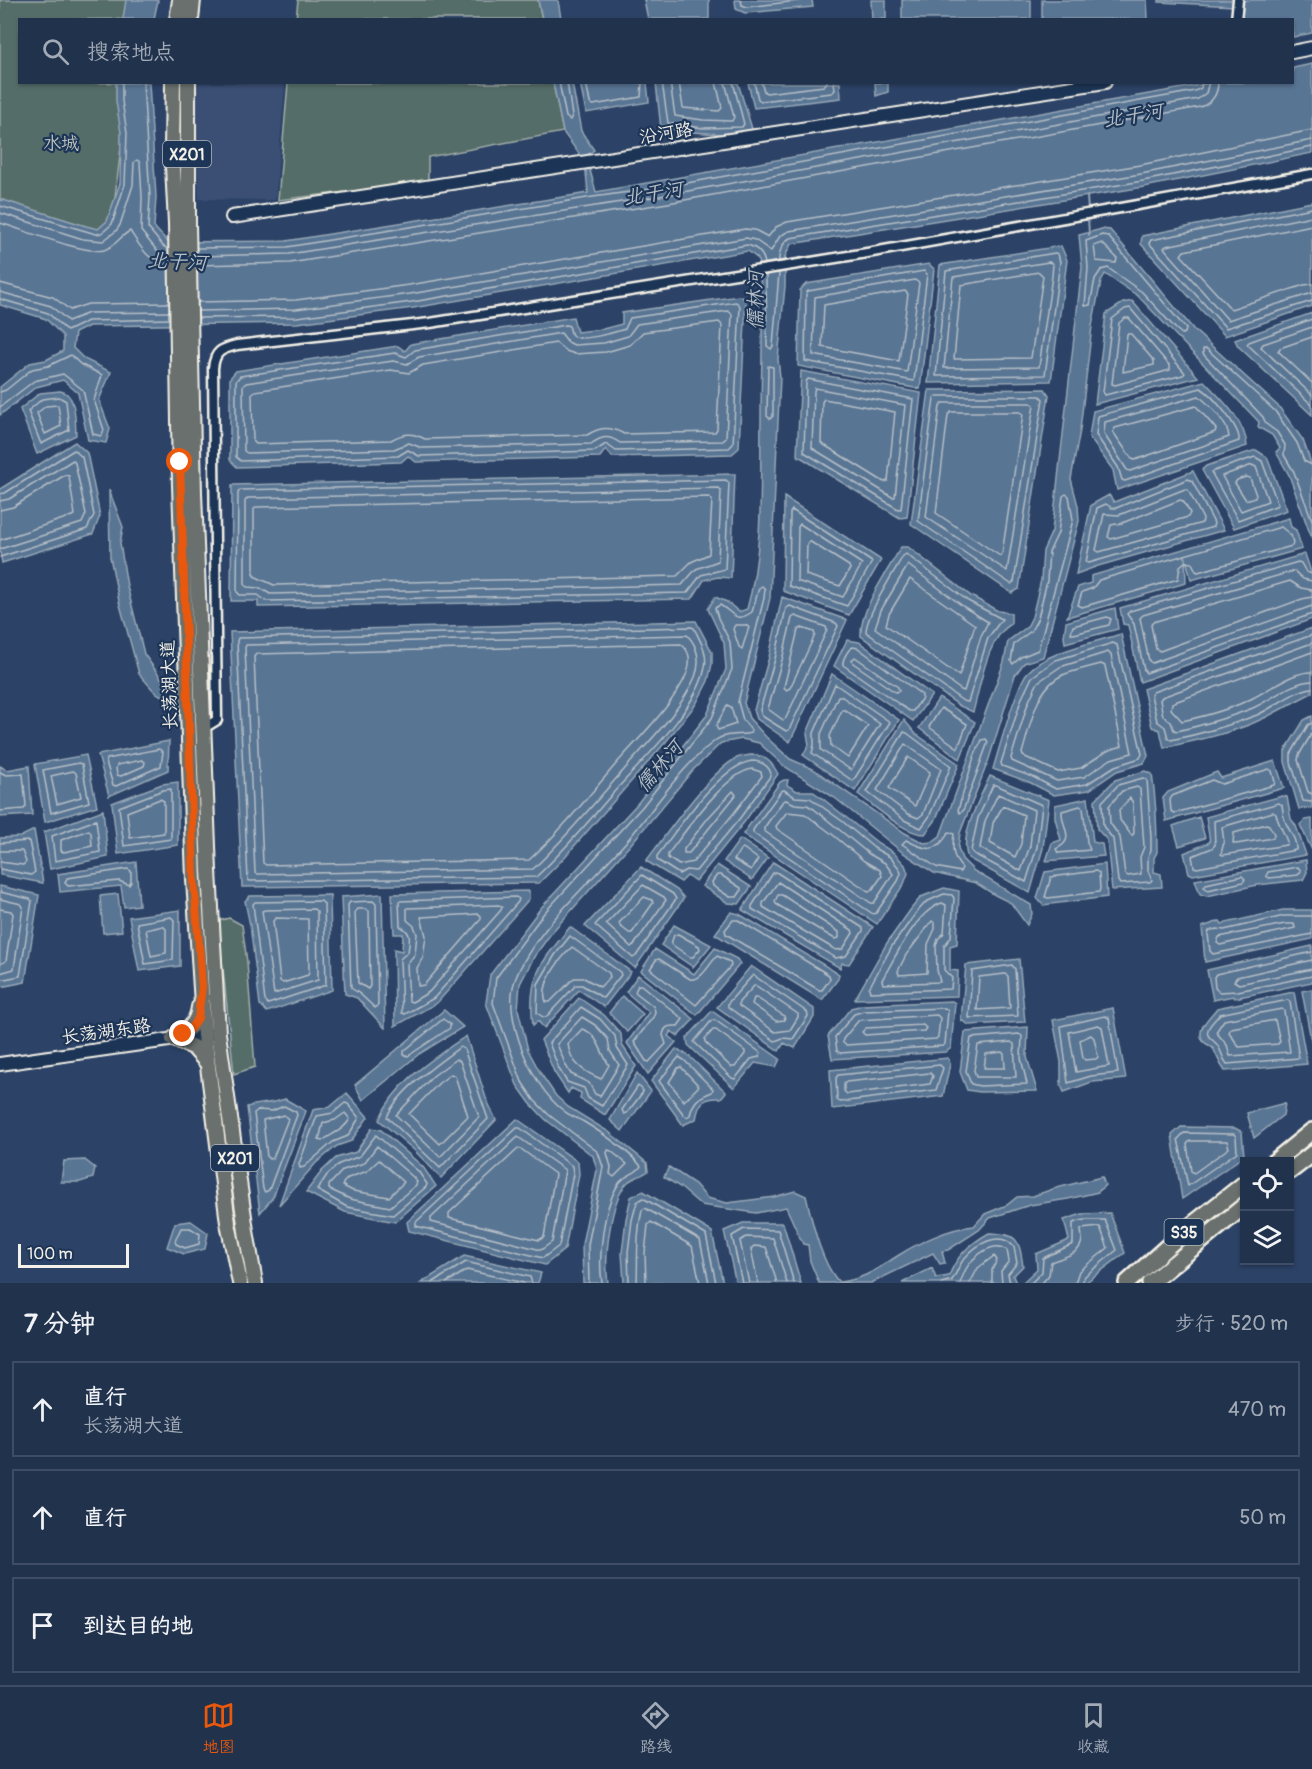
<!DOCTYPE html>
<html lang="zh">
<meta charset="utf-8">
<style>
body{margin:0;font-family:Pangolin,"LXGW WenKai TC",sans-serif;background:#293a54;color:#f1f3f6}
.controls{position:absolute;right:18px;bottom:18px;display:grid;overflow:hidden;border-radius:0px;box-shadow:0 2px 4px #0004}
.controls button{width:54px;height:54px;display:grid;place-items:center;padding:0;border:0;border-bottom:2px solid #3e4d65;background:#21324d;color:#f1f3f6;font:30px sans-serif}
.scale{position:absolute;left:18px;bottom:15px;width:111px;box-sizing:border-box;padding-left:6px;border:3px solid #f4f1e8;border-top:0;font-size:16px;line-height:21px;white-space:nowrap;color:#f4f1e8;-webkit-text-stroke:4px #1d3557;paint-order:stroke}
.stop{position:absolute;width:18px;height:18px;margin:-14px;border:4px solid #ea580c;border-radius:50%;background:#fff}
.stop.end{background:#ea580c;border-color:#fff;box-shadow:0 2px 6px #0008}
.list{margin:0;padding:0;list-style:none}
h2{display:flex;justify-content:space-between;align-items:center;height:78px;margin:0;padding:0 24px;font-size:26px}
h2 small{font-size:20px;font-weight:400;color:#a2aab6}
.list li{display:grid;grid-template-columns:39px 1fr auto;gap:18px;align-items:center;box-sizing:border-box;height:96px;margin:0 12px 12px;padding:0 12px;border:2px solid #3e4d65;border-radius:0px}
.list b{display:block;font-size:22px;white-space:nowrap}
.list p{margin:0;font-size:20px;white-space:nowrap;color:#a2aab6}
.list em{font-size:20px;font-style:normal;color:#a2aab6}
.icon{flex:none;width:33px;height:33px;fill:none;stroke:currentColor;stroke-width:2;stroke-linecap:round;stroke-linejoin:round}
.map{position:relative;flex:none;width:1312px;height:1283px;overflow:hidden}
.search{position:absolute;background:#21324d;box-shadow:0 2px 4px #0004;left:18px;right:18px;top:18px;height:66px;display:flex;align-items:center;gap:15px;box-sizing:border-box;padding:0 21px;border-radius:0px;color:#a2aab6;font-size:22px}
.sheet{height:402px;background:#21324d}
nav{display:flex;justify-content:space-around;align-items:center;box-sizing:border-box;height:84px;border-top:2px solid #3e4d65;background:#21324d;font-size:16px;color:#a2aab6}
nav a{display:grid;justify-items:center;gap:3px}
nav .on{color:#ea580c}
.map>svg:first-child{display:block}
</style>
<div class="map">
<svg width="1312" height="1283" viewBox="0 0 1312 1283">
<rect width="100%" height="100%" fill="#2c4367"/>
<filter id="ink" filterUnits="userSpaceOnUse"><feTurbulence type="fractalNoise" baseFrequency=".0167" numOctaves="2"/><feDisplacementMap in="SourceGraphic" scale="12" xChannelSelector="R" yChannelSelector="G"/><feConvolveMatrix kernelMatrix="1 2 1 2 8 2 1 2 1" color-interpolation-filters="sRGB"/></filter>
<g filter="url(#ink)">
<path fill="#3a5074" d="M197,83H285L275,200L199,199L196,114Z"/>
<path fill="#546d69" stroke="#a4afa8" stroke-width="1.5" d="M0,0H139L137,19L20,20V82L129,83L109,245L0,257Z
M298,0H538L542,19H296Z
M288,83H553L563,132L428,157V182L278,200Z
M229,918L242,925L247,962L255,1067L234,1074L218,921Z"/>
<path fill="#597594" stroke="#97a7b6" stroke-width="1.5" d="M126,0H158L154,19H123Z
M538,0H558L561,19H542Z
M644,0H709V19H648Z
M735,0H812L813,7L745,13L736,9Z
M871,0H886V19H872Z
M902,0H1031V19H902Z
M1042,0H1147L1148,19H1042Z
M1159,0H1235L1234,6L1159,2Z
M1242,0H1312V33L1293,37L1292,20H1240Z
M1312,64V153L1144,187L791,244L785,257V286L778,359L780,377L770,598L744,703L749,718L766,737L790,759L813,769L905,833L924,843L932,842L940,836L1004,662L1008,641L1027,627L1032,617L1041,580L1043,551L1052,531L1082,267L1079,235L1102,229L1110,230L1194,330L1279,407L1303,440L1312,466V539L1289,475L1276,452L1280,448L1272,435L1258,427L1259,422L1138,296L1105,274L1101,281L1092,326L1080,430L1071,479L1078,506L1079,521L1043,657L1024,663L1015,675L989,759L960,833L958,848L962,859L974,871L1031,905L1032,914L1027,925L1011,903L995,895L976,883L934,873L902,852L835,798L784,766L759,743L742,739L721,743L693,770L630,845L552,932L534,957L520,984L518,1009L528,1050L541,1074L556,1096L568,1107L609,1132L647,1163L648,1171C642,1176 633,1178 628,1182C610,1199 604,1259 608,1283H583L582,1244L597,1170L593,1156L545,1119L530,1103L517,1085L486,1003L490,975L540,909L637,804L707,715L726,669L724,643L708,609L715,597L727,602L739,612L747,609C764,548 760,482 761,418C761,366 765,311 758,259L748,251L413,308L297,323L89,326L75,333L73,348L84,359L111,372L99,400L110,429L106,443L88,440L78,393L63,380L36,387L0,415V387L30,363L46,360L63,351V336L46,319L0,305V199L86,226L98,229L107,221L120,183L121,133L116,101V83H149L156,197L154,227L168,242L286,241L588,193L586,172L580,155L563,132L553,83H572L581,131L594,150L586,156L596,192L1211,83L1292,82L1293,68Z
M580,83H647L649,102L586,113Z
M656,83H738L753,132C722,136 692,132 661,129Z
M748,83H840L841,98L754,108Z
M875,83H888V92L876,96Z
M1312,202V306L1225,336L1141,244L1142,236Z
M1061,246L1067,260L1051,381L928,383L940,265Z
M929,264L934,269L920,389L798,366L800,290L806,284Z
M739,296L746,299L739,448L732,454L612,457L606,449L600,457L416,462L408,456L401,462L237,467L230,460V378L236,371L398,346L405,351L411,344L573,317L577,332L603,329L622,324V313Z
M1132,301L1198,377L1095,404L1106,314L1123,303Z
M1312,313V415L1238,346L1235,340Z
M801,371L921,393L907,517L900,518L797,455Z
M1204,381C1221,399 1245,420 1247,446L1117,490L1113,470L1089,437L1093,411Z
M1045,389L1049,395L1019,589L1012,593L911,524L929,390Z
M60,391C77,393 75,421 76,435L37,454L20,409L40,393Z
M75,442L87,453L100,516L93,534L2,563L0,552V489Z
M1256,450L1267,457L1287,510L1234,528L1202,470L1206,466Z
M1193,471L1224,530L1098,566L1076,574L1091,505L1109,495L1114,502Z
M735,474L731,578L718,577L704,580L692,599L258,607V601H231L232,485Z
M109,490L123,527L120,543L127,586L144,654L168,688L167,699L155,692L139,674L119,601L110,557Z
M784,497L881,560L849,615L783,591Z
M1289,518L1291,527L1296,530L1302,549L1191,580L1185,555L1186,583L1067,617L1078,587L1091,583V576Z
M901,547H908L971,596L998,611L1011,613V624C986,639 981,685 973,712L960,706L861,636C859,610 889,569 901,547Z
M1305,554L1312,575V619L1140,682L1128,625L1123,624L1120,608Z
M782,597L847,620L790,742L757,719L754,710L769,657Z
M1115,608L1118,629L1065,643L1064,636L1066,622Z
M696,621L712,652V664L708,681L696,704L664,744L562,860L539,883L242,887L230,632Z
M1312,628V693C1295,701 1279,711 1262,719C1231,734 1196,740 1164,748L1160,730L1152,727L1143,689Z
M1121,634L1148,756L1144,763L1117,771L1089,790L1054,795L1031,783L993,769C999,749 1016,686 1027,673C1047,651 1093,643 1121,634Z
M847,640L859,642L932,695L913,721L834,666Z
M832,674L899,720L855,791L803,755L809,745L807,733Z
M939,698L975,722L960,759L919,728Z
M1312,716V808L1299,809L1285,762V751L1304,720Z
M904,720L916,734L959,764L935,821L925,834C904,834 875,806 858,794Z
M169,741L168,770L109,796L98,755Z
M86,755L97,806L45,822L35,764Z
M751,755C765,755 772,762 778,774L745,821L696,881L687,876L681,882L646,861C666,835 709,772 737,758C741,756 746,756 751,755Z
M1275,761L1284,788L1166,821L1163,798L1168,792L1217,772L1221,778Z
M0,766L7,770L29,766L32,815L0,817Z
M1145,771L1152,774C1156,800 1157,826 1157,852L1154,858V872L1161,874L1162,887L1112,890L1107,840L1097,829L1095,800L1115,780Z
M990,776L1049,800L1043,848L1030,893L968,858C958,837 981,796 990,776Z
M784,780H788L787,785L797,791H812L822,798L878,843L894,853L905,865L908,873L904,884L877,924L743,834L780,782Z
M178,782V845L118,854L112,803L162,784Z
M1282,796L1287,797L1291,819L1296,826L1306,855L1193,875L1189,873L1184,853L1210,842L1206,817Z
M1088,798L1093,842L1102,844L1104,856L1046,861L1052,843L1061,840L1055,818V805Z
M103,810L108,857L50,869L44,832Z
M1199,817L1205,838L1179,846L1173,826Z
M1312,819V850L1300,825L1305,820Z
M34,830L43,883L0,875V838L20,837Z
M740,839L768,858L752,880L724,861Z
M1306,860L1307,872L1303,880L1257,885L1207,896L1200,894L1195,880Z
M136,862L139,905L124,907L121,886L60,892L58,874Z
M773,862L873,927L849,964L842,963L840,968L742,910Z
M1105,864L1107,897L1043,905L1037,898L1045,872Z
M717,865L751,887L739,904L728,903L702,886Z
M641,867L677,890L684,898L635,968L585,926Z
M0,886L39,895L25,982L0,987Z
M944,888L959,891L957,944L950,946V970L958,971L957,996L855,999L887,943L911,909L921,897Z
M529,891V899L437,1003L395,1026L394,949L402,951L403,934H394L392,894Z
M118,894L122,931L103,933L100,896Z
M382,894L385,1028L357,998L345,994L341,897Z
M330,895L332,990L267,1012L260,1005L250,925L245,901L250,896Z
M180,910V966L139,971L129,917Z
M1283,910H1312V939L1205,962L1202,927L1220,921L1222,924Z
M731,912L739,914L839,974L838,979L822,1000L715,934Z
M674,925L711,945L693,967L661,945Z
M570,927L631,972L604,1007L579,990L544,1028L538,1021L533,1025C527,976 541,963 570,927Z
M1312,946V982L1235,998L1233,996L1213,1000L1207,970Z
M715,948L737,959L740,964L697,1015L641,971L655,949L694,974Z
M1019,959L1025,1022L969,1025L961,1020L966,965Z
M751,966L814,1009V1017L795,1048L784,1043L779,1051L717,1007Z
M638,975L694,1019L678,1036L671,1031L668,1036L676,1042L648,1074L627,1043L649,1012L626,992Z
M1312,989V1045L1302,991Z
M1294,992L1307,1064L1225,1071C1219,1063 1218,1058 1214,1050C1212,1045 1206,1045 1203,1041C1195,1029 1211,1016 1217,1008Z
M622,996L643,1014L627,1032L609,1013Z
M579,998L604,1015L621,1034L622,1045L636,1066L605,1115L580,1099L581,1093L571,1088L568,1093L554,1072L541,1040Z
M952,1001L955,1003L951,1048L946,1052L832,1059L828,1036L851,1008L863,1005Z
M1113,1008L1126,1079L1092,1082L1064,1092L1061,1085V1062L1053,1020Z
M444,1010L463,1027L419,1054L363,1100L355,1085Z
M712,1011L780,1059L776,1067L755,1063L734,1088L688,1045L687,1038Z
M1028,1027L1027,1057L1037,1091L980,1092L967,1090L960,1072L965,1032Z
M466,1036L486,1098L496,1120L441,1178L414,1150L379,1120C394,1083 434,1058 466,1036Z
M676,1049L688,1055L726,1092L721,1098C704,1097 699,1102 696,1119L683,1125L651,1081Z
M948,1058L950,1064L943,1096L832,1109L830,1070Z
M637,1073L651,1091L622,1131L610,1120Z
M347,1093L368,1117L351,1141L337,1146L316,1163L279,1205L313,1110L330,1107Z
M285,1099L306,1111L273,1197L260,1213L247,1107C260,1103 272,1104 285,1099Z
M1285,1103L1283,1115L1254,1138L1247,1113Z
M517,1119L578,1162L579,1174L565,1249L545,1265L409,1231L407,1222Z
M1181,1127L1235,1128L1242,1132L1244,1156L1182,1199L1172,1135Z
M372,1128L381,1130L423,1167L436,1186L395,1222L345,1212L306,1192L322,1171L336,1158L356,1152Z
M85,1160L95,1168L93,1178L80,1182H61L64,1161Z
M669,1167L695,1184L707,1198L727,1203L774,1197L795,1191L806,1196C812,1221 821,1263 839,1282C864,1280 878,1268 899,1255C919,1242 950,1228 974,1226L985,1214L1007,1205L1017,1197L1033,1196L1056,1188L1102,1177L1105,1185L1098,1192L1068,1199L1030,1205L990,1218L979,1230L948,1250L942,1251L945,1263L940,1264L933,1253L871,1283H819L810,1261L808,1245L803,1244L786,1207L756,1213L701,1205L680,1187L664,1177Z
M643,1191L712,1232L723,1283H624L622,1253L626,1219L631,1197Z
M1110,1213L1125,1253L1085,1283H1024V1281L1037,1269L1036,1254L1069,1240L1064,1220L1082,1214Z
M191,1221L208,1233L205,1249L184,1254L167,1247L175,1223Z
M743,1223H783L801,1283H736L724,1231Z
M989,1233C1018,1234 1019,1239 1023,1266L1013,1276L1016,1283H902L932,1268L936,1278L949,1276C957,1255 970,1244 989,1233Z
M464,1256L541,1273L538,1283H421Z"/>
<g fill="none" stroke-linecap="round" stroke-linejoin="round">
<path stroke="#b6bfc6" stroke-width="1.5" d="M741,0L742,5L747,7L806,0
M143,82L150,197L148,228L163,246L168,249
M559,82L566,117L570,120L572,116L567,82
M586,82L590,103L593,105L641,97L642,82
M662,82L668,123L703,128L742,127L744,124L733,82
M670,82L675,116L703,120L732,121L734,117L725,82
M679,82L683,108L719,111L722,108L716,82
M754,82L758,99L761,101L832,93L835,90L834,82
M761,82L764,91L766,93L824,86L827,82
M0,206L96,234L102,233L112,224L125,184L127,133L122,101V82
M1312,208L1151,240L1149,243L1226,328L1312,301
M0,213L83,239L103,241L116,231L120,225L133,185L134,162L137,160L140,162L142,197L141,231L158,252L168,256
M1312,216L1166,246L1164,248L1228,320L1312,293
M0,223C21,229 86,255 104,250C115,247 121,235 130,231C139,245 149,263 168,265
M1312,225L1184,251L1181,255L1231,309L1304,285L1312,284
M1102,235L1108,236L1186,329L1185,333L1182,334L1176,329L1142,292L1108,268L1101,270L1095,279L1090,305L1085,306L1088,268L1086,241Z
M1102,243L1117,258L1116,263L1096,261L1094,246Z
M197,248L287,247L593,197L665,187L1195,91L1201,88L1202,82
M1055,253L1058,254L1060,262L1045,375L936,376L946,271Z
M197,256L289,254L666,195L1198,99L1206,93L1209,82
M779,261C778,253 783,242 790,238L1143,181L1312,147
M1049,262L1053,264L1052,276L1039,367L944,368L953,277Z
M197,265L290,263L668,203L1200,107C1212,103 1218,95 1218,82
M924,271L927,274L914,381L805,361L806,294L808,291Z
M1039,272L1043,276L1031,358L954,359L961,285Z
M766,275L767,346L771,349L773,346L779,273
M915,280L919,283L907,372L813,355L815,297Z
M0,283L53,297L70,310L88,304L169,303
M905,291L908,294L899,361L822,347L824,305Z
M0,292L51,306L68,321L89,313L169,312
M0,299L48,313L67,331L88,321L169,319
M198,302L296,300L409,285L745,229L755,230L768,237L776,227L787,222L1140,165L1312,130
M736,302L740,306L733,444L729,448L616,451L606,444L595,451L419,456L408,450L398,456L241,461L236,457V381L240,376L395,353L406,357L415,350L566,325L569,326C570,328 571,334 572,335C579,343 616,332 625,329L630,318Z
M1130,308L1185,373L1183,375L1105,395L1103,392L1112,319L1125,309Z
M198,311L296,309L410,294L746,238L755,240L771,251L780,236L789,231L1141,174L1312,140
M728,311L732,314L726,438L723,441L620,443C609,435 602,436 591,444L422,448L409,443L394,449L247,453L244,451L243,386L246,383L393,361L407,364L419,357L561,333L568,342L574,345L604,343L628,336L637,324Z
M198,318L297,317L412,302L747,245C757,247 764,255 765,264
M1125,318H1129L1170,366V370L1115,385L1112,384L1119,323Z
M1312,319L1249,342L1247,344L1312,405
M719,322L722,325L717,429L715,432L624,434C610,426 600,427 587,435L425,439C412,432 403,433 391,440L256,444L253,441L252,394L255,391L391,370L409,373L423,365L556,343L566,351L575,354L606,352L630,345L643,332Z
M1312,327L1263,344L1261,347L1312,395
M1127,334H1131L1154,361V365L1123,372Z
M1312,337L1280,348L1278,351L1312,383
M768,366L773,367V416L770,419L767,416Z
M808,379L913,399L901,509H898L804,452L806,382Z
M815,388L905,405L895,497H892L812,448L814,391Z
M1201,388C1212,395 1241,428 1239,441L1125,481L1122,480L1118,467L1096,435L1098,416Z
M0,392L6,390L32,369L48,366L71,355L80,364L102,375L94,400L104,430L101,436L93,434L83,390L63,374L34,381L0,407
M1040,396L1043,399L1014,582L1011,584L918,521L934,398L936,396Z
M1199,396C1210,405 1228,423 1229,437L1130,471L1127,470L1104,434L1105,422Z
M59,397L66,401L69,430L41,444L28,411L42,399Z
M824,399L895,412L888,481L884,482L821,443L822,402Z
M943,403H1031L1034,405L1007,571L926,517L940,406Z
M58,405L61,426L45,434L37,413L46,406Z
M1196,406L1216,429L1215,432L1135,460L1132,459L1113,432L1115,428Z
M951,412H1020L1023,414L1002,554L1000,556L936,513L948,415Z
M1255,457L1262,461L1278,505L1238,520L1211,472Z
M1252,465L1256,467L1268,501L1241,511L1222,476Z
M1312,465L1304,461L1297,443L1275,411L1207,349H1203V354L1263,417L1266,424L1277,432L1285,445L1284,455L1294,472L1312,520
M1246,477L1250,478L1256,495L1255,497L1246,500L1235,483L1237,480Z
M1188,479L1192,481L1214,523L1213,527L1089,563L1086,562L1097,508L1106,504L1112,508H1116Z
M726,480L729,483L725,569L701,575L687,593L266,601L258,595H240L237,592L238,493L240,490Z
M718,488L721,491L718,561L696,569L682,585L270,594L260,588L247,587L245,585V501L248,498Z
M1185,489L1188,490L1203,519L1202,523L1099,552L1096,550L1104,514L1119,515Z
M0,494L5,493L74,450L82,457L94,515L87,529L0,557
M1066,494L1069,496L1073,520L1038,650L1021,657L1013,664L1011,661L1014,644L1031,631L1038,618L1047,581L1049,552L1058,533L1063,496Z
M709,497L712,500L709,554L691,562L677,576L274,585L254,576V509L257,507Z
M1180,500L1183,501L1190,513L1188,517L1111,539L1108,537L1111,525L1122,523Z
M0,501L9,499L73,460L75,463L86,514L82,523L0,549
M0,510L13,507L65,475L69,476L75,515L0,540
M792,510L872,562L847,606L789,586L790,513Z
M800,524L862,564L843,597L797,581L798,527Z
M1281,527L1291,535L1293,543L1292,546L1198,572L1196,571L1192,563L1185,562L1180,566L1178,579L1082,607L1078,605L1082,592L1093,588L1099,580Z
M809,541L849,566L850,569L840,586L806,575L807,544Z
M906,554L968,601L1002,619L988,638L968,702L963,701L866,632C866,615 894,572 903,556Z
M908,565L964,607L988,622L981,636L964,691L961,690L875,628L881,610Z
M1312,574L1306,572L1301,563L1298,562L1130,611L1127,614L1134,624L1144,670L1146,673L1312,614
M910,579L975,625L959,676L886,625L889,614Z
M1312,581L1303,579L1294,571L1143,615L1140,618L1149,661L1152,663L1312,606
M1312,590L1301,588L1290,581L1153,622L1151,625L1156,649L1160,651L1302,599L1312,597
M790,606L836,623L838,626L789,730L786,731L762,716L760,710L775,659L786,608Z
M795,616L826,627L827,630L786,718L783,720L768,709L782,660L792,618Z
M1107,617L1111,619L1109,625L1074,634L1071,633L1073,626Z
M735,625H746L749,627L742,649L739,647L733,629Z
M691,627L694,628C700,641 708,652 705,667C698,708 642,761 614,792C589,821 564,851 536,877L250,881L248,880L237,641L238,638Z
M802,628L814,632L815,635L790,688L786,690L784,687L798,630Z
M687,635C698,646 701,662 695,677C681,711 647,743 623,771C593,804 565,839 533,869L257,874L255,872L245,648L246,645Z
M1312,635L1153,692L1151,695L1157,721L1165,727L1168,738L1171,740C1200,734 1229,726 1257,715C1275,707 1292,691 1312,688
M1113,643L1117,645L1142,754L1140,758L1115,766L1087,784L1056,789L1033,777L1002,766L1001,763L1021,700L1032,677L1056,660Z
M1312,643L1162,697L1160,700L1163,716L1171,722L1174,730L1177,731C1203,725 1228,718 1253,708C1272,700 1290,682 1312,681
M681,644C690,651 691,662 687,673C675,703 638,739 616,764C588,797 561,831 529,860L266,865L263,863L254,657L256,654Z
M853,647L858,648L922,695V698L913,711H909L843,665C842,660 848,649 853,647Z
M1108,652L1111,655L1132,753L1111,759L1084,777L1057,781L1012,761L1011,758L1028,703L1038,682L1060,667Z
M1312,652L1172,703L1171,709L1182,721C1206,716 1231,709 1253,698C1271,689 1291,672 1312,672
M855,657L898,687L899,691L895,692L853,663L852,660Z
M1101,664L1105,666L1122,746L1107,751L1081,768L1058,772L1023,756L1022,753C1031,725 1035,686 1065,674C1077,670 1089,667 1101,664Z
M835,684L890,722L853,781L812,753L814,745V733Z
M838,696H841L880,724L851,770L821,750V734Z
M727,705L731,707L736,724L718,730L716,726Z
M941,708L967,724L958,748L929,727Z
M842,710H845L868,726L848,758L831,746L830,736Z
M1312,723L1308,725L1291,754V762L1303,801L1312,802
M904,732L907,733L951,766L929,817L921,828L904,820L867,792Z
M1312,733L1299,755L1298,760L1308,792L1312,794
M986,739L988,742L963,811L960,813L958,810L974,757L982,740Z
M905,744L941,769L923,814L918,818L908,814L877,790Z
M159,749L163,752L161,766L116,786L113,785L106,762L107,759Z
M908,757L930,772L915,806L889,788Z
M142,760L145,762L144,766L121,776L117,775L116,768L117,765Z
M752,761C761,761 770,766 771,775L740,818L696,871L686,870L679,874L657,860V856C677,830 719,766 752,761Z
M79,763L82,765L89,802L51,813L43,770Z
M752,769L761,772L762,776L734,813L693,862L679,865L668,858V854C685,832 725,773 752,769Z
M1269,769L1272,771L1275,782L1274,785L1175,813L1171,811L1170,800L1172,796L1212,780L1222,784Z
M73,771L76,773L81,797L57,804L51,776Z
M0,772L6,775L23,774L26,806L24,809L0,811
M1143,778L1147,780L1151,837V850L1148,857V871L1152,880L1150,882L1120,884L1118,881L1113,839L1103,826L1102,802L1118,785Z
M993,785H996L1042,805L1037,847L1026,882L974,854L971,851L978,818Z
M1137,787L1140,789L1144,847L1140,857L1141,874L1128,876L1125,874L1120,837L1110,823L1109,806L1122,791Z
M171,789V839L124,846L119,807L163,790Z
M784,790L795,797L810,798L842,821L874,848L890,857L899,868L901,873L898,881L876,913L873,914L753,833V830L781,791Z
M733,791L736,795L689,853H684V849L708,818Z
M998,794L1034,810L1030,846L1021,871L980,848L985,821Z
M1130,798L1133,803L1134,833L1132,836L1120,820L1119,810Z
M160,799L164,801V833L130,838L127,812Z
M786,800L795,804L807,805L814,809L869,854L885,863L893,874L874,903H871L764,831V828L783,801Z
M1279,803L1282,805C1283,810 1283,816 1285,821C1289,831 1297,839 1296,850L1197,868L1194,867L1192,856L1212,848L1215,845L1214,821Z
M1003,806L1024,815L1021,844L1015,857L990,843L993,823Z
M1080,806L1083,808L1087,842L1090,850L1058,853L1056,849C1077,840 1061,827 1062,811Z
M787,812L805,814L832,834L864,861L880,870L882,876L872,890L868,891L777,829L776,826Z
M1273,812L1276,814C1278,824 1284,832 1287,842L1286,845L1223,855L1221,854L1224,842L1222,827Z
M96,820L100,852L55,861L52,836Z
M1266,824L1269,825L1274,834L1273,838L1236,844L1233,843L1234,833Z
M89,830L91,833L92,846L64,852L61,851V840Z
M949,832L954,834C952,848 952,857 962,868L960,872L936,867L902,844L906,840C925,850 936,855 949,832Z
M0,843L29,841L35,872L31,875L0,869
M743,848L758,859L751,870L734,860L740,850Z
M0,851H22L26,862L23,865L0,862
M1298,867L1301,871L1298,875L1269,878L1266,876L1268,872Z
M128,869L131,871V882L129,885L119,881L68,886L65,883L67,878Z
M1096,871L1099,873L1100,889L1099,892L1048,898L1045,897L1051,877Z
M776,872L863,928V931L846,956L836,958L752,909V906L773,873Z
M642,875L673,894L676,899L636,956L633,958L595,925Z
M717,875H721L741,888V891L737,897H730L713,886L712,882Z
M1242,876L1245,879L1243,882L1208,890L1204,887L1206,884Z
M778,882L852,930L853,933L843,949L836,950L763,907V903Z
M643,885L664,897L666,900L634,945L631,947L606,924Z
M0,892L30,899L32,901L20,976L0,980
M944,894L952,895L954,898L951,937L944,946V970L952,978L951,989L870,992L869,988L892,946L916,913L926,902Z
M778,895H782L839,932V938L835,939L776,904L775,901Z
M516,897L519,899L518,902L434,998L405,1014L402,1013L400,959L408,952C410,937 412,933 400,926L399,901Z
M644,897L652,900L653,903L632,933H629L620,926L619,923Z
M0,899L21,904L23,907L14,969L0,973
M321,901L324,904L326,985L268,1004L265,1001L253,904L255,902Z
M373,901L376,904L378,1005L375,1008L360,994L351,988L348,905L350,902Z
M942,903L946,905L944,933L938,939L936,946L937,970L940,982L883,984L882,980C895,958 916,911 942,903Z
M499,905L502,907L501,910L429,992L412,1002L409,1001L407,964L415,954L417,934L414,926L407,920V908Z
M0,909L11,911L13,914L6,961L0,964
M314,909L317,912L318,980L274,994L262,911L265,910Z
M358,909H366L369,911L370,986L368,989L358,983L355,912Z
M479,914L481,916V919L424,985L418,986L417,968L423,957L426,936L421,917Z
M1312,916H1284L1224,930L1217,929L1209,931L1208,934L1210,951L1213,954L1312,934
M171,917L174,920L173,960L145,964L137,923Z
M276,918L308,919L309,972L308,975L283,983L280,981L273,921Z
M733,920H738L829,975L830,979L822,990H819L726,934L725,930Z
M932,921L935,923V929L928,944L927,973L899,975L898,971L906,955Z
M1285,924H1294L1295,928L1220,945L1217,943L1219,937Z
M163,926L166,929V953L151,956L146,930Z
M678,934L699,946L700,949L693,957H690L671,944L674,935Z
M570,936L620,972L621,975L603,998L582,985H576L546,1017H543L537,1013L538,984L555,955Z
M572,947L609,973L610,977L600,987L584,978H574L550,1002H546C539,984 560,959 572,947Z
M1312,952L1216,974L1214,977L1215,988L1219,992L1238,991L1312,976
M717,956L730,962L731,966L696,1005L650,969L656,960L659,959L690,979C702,981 709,964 717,956Z
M1312,960L1237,977L1234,981L1239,984L1312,969
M1012,965L1015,969L1018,1016L969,1018L972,971Z
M1005,974L1008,976L1010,1008L977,1010L979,977Z
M753,975L807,1012L808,1016L793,1039L783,1038L775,1041L728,1007V1003Z
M638,985H641L683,1019L678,1026C670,1026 665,1025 663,1035L666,1044L649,1062L646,1061L634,1042L654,1016L655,1011L653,1006L635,992Z
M755,985L798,1014V1017L790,1030L775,1032L739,1006V1002Z
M754,998H757L784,1016L785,1020L776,1021L752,1004Z
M1288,1000L1290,1002L1299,1058L1227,1064C1222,1058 1222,1052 1218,1046C1216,1042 1210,1039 1208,1035C1205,1028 1216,1019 1220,1014Z
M581,1007L600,1019L615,1036L617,1048L628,1065L602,1106L588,1098L584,1088L567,1082L559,1069L549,1043Z
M945,1008L948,1011L945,1044L943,1046L840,1053L837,1051L835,1037L854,1014L864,1011Z
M1282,1009L1284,1011L1290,1052L1230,1056L1227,1045L1216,1032L1224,1020Z
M937,1015L940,1018L938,1037L936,1039L846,1045L843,1043V1039L859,1020Z
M1105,1016L1109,1018L1118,1073L1091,1076L1068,1083L1061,1026Z
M582,1017L595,1025L608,1039L610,1051L619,1065L600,1096L595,1094L589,1083L571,1074L566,1066L557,1044Z
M443,1019L450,1024V1028L408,1056L404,1055V1051Z
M712,1020H715L761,1053L759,1057L751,1059L735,1079L732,1078L694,1042Z
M1275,1020L1280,1041L1278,1044L1239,1047L1229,1032L1231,1028Z
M923,1025L926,1028L924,1031L865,1035L862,1032L866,1028Z
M1098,1025L1102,1027L1109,1066L1076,1072L1069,1032Z
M582,1029C598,1033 600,1052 609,1065L601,1079C584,1072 570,1063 568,1044Z
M713,1030H716L745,1051V1054L735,1067H731L705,1042V1039Z
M1019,1034L1022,1036L1021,1058L1027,1084L980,1086L971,1084L966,1071L971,1038Z
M1091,1035L1094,1038L1098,1057L1096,1059L1085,1060L1083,1058L1080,1040Z
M1011,1042L1014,1044L1016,1077H976L974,1070L978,1045Z
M460,1047L464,1049L488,1119L440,1168L387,1117C397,1092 438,1063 460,1047Z
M1002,1052L1004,1054L1005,1068H984L986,1054Z
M679,1057L684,1060L713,1089L712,1092C699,1097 693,1101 690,1115L687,1117L684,1115L659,1081Z
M456,1059L460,1061L479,1117L440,1157L396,1115L433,1076Z
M940,1065L943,1068L936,1090L840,1102L837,1100L836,1078L838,1075Z
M681,1067L699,1086L684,1101L669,1082L678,1068Z
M930,1073L933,1076L930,1084L847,1094L844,1091V1084L846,1082Z
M451,1074L455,1076L468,1116L440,1144L409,1114L439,1083Z
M638,1086L642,1089L643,1092L627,1113L624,1114L622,1110Z
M345,1103L348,1104L359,1118L348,1136L333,1142L304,1167L300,1168L299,1164L317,1116L333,1113Z
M284,1106L296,1112L297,1115L269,1190L265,1192L263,1189L254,1113L258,1110L272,1111Z
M345,1113L350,1119C343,1131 333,1133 322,1141L319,1140L323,1123L335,1120Z
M284,1115L288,1119L273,1158L269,1159L267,1157L263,1120Z
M517,1128H520L572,1166L573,1174L559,1246L543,1258L416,1226V1222Z
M1184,1133L1234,1134L1236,1137L1237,1152L1188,1186L1178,1139Z
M376,1135L418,1171L427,1184L426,1187L393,1215L347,1207L317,1190L327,1175L339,1164L360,1156Z
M518,1137L565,1170L552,1242L541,1250L431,1222V1218Z
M1190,1141H1227L1229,1148L1194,1173L1191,1171L1187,1144Z
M377,1146L413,1177L417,1182L416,1185L390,1207L350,1199L329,1189V1185L343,1170L364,1163Z
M518,1149H521L555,1174L544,1237L539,1240L449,1218V1213Z
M608,1150L611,1151L627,1164L614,1177L610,1174L611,1167L607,1153Z
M379,1160L404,1182L389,1197L353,1191L343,1186V1183L348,1178L367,1171Z
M181,1228H190L200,1234L199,1244L185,1248L176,1244L175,1241Z
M432,1283L466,1262L530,1277L532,1283
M446,1283L467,1270L524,1283
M589,1283L588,1245L603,1167L598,1152L549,1115L534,1100L522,1082L493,1003L496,978L544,913L642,807L712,718L732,669L730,642L718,618L715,608L720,605C734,613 735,624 752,612L759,588L762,586L765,589L764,598L738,702L743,720L751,730V733C740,736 727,732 716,740C680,767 655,808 626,842C590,883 534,930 515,980C507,1002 515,1031 523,1052C531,1072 546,1098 564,1111C570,1116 577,1118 584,1122C604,1134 626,1149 641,1166C637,1174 628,1173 620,1182C603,1205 598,1256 602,1283
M629,1283L628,1252L632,1220L637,1202L643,1198L706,1235L716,1283
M637,1283C638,1258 636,1235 642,1210L645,1208L700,1240L709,1283
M646,1283L645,1253L648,1225L651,1222L692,1246L700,1283
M742,1283L732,1236L744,1229L778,1230L794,1283
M749,1283L740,1241L746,1237L773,1238L787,1283
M758,1283L751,1249L754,1246L766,1247L777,1283
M941,1283L952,1280C957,1273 959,1265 964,1259C975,1245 1000,1229 1014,1247L1017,1263L1008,1274L1010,1283
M960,1283C962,1278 964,1273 966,1269C973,1256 994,1240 1007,1250L1009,1261L1001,1271L1002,1283
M970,1283L978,1268L994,1256L997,1260L992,1270V1283
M1031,1283L1042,1272L1043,1258L1073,1244V1223L1084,1220H1105L1117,1250L1085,1276L1082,1283
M1042,1283L1049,1275L1051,1262C1060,1258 1078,1255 1081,1244C1083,1239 1081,1233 1081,1229L1100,1227L1108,1248L1079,1271L1075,1283"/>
<path stroke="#97a7b6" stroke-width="2" d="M1087,196L1088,211
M1088,217L1089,235"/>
<g stroke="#f4f1e8" stroke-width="13">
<path id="street" d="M1236,20L1238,0
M204,728L217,720L213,368C215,351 221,349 237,345L430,323L867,253L1312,174"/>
</g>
<g stroke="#f4f1e8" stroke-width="16">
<path id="secondary" d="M1292,52L1312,48
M232,217L1105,82
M0,1064L218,1033"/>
</g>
<g stroke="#f4f1e8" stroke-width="18">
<path id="primary" d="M177,20L180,0
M191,20L193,0
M173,82L172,148L176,224L180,486L194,880L204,1035L228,1223L240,1283
M188,82V225L194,493L209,871L218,1033L246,1231L255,1283
M173,1039C188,1031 197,1024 199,1007
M173,1039L193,1047L207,1063"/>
</g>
<g stroke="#f4f1e8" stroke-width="20">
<path id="highway" d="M1274,1162L1312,1131
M1290,1171L1312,1154
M1127,1283L1187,1229L1244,1184
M1150,1283L1244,1206"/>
</g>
<use href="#street" stroke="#1d3557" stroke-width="8"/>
<use href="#secondary" stroke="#1d3557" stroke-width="12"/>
<use href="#primary" stroke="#6b706d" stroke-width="14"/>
<use href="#highway" stroke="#6b706d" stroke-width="15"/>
</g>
</g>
<g fill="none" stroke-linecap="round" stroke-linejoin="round" filter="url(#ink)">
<path stroke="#ea580c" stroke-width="8" d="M180,462L194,880L202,987L198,1018L189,1030L183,1034"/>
</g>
<g text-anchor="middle" stroke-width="4.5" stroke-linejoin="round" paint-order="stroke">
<g fill="#1d3557" stroke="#b4b9bc" stroke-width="1.5">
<rect x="163" y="141" width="48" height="26" rx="4.5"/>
<rect x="211" y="1145" width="48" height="26" rx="4.5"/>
<rect x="1164.5" y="1219" width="39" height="26" rx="4.5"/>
</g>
<g font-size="16" font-weight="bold" fill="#f4f1e8">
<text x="187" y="160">X201</text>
<text x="235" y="1164">X201</text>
<text x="1184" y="1238">S35</text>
</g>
<g font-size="18" fill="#f4f1e8" stroke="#1d3557">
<text transform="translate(666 133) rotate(-9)" y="6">沿河路</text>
<text transform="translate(169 685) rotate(-92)" y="6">长荡湖大道</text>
<text transform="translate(106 1031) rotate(-8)" y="6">长荡湖东路</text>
</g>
<g font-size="18" fill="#bcc3bc" stroke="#1d3557">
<text x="61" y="149">水城</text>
</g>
<g font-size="20" font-style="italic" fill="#b6bfc6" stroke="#1d3557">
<text transform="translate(1133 115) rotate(-9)" y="7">北干河</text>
<text transform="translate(653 193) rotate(-9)" y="7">北干河</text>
<text transform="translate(177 261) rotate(3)" y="7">北干河</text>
<text transform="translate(755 300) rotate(-90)" y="7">儒林河</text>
<text transform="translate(659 766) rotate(-49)" y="7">儒林河</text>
</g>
</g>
</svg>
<div class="controls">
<button><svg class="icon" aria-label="locate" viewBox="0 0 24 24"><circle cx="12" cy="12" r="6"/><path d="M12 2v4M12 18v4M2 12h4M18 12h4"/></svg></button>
<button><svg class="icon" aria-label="layers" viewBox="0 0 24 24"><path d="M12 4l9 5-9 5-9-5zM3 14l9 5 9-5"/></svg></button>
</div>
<div class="scale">100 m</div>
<div class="stop" style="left:180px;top:462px"></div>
<div class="stop end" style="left:183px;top:1034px"></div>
<div class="search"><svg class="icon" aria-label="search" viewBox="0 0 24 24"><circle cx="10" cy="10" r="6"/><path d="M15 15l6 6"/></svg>搜索地点</div>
</div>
<section class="sheet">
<h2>7 分钟<small>步行 · 520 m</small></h2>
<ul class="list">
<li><svg class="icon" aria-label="ahead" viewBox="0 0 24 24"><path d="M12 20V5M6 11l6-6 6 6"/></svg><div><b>直行</b><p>长荡湖大道</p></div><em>470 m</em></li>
<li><svg class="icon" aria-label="ahead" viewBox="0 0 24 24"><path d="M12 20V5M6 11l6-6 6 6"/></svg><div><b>直行</b></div><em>50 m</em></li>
<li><svg class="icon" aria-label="arrive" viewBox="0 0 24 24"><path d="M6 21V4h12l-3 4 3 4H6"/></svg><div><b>到达目的地</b></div></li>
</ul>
</section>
<nav>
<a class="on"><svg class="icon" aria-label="map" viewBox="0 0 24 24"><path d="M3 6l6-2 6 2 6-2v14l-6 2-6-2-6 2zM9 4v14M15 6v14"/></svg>地图</a>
<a><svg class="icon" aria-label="directions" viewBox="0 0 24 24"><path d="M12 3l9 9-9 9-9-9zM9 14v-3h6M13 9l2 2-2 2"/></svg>路线</a>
<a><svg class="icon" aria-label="saved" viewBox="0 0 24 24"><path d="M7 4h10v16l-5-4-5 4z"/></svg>收藏</a>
</nav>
